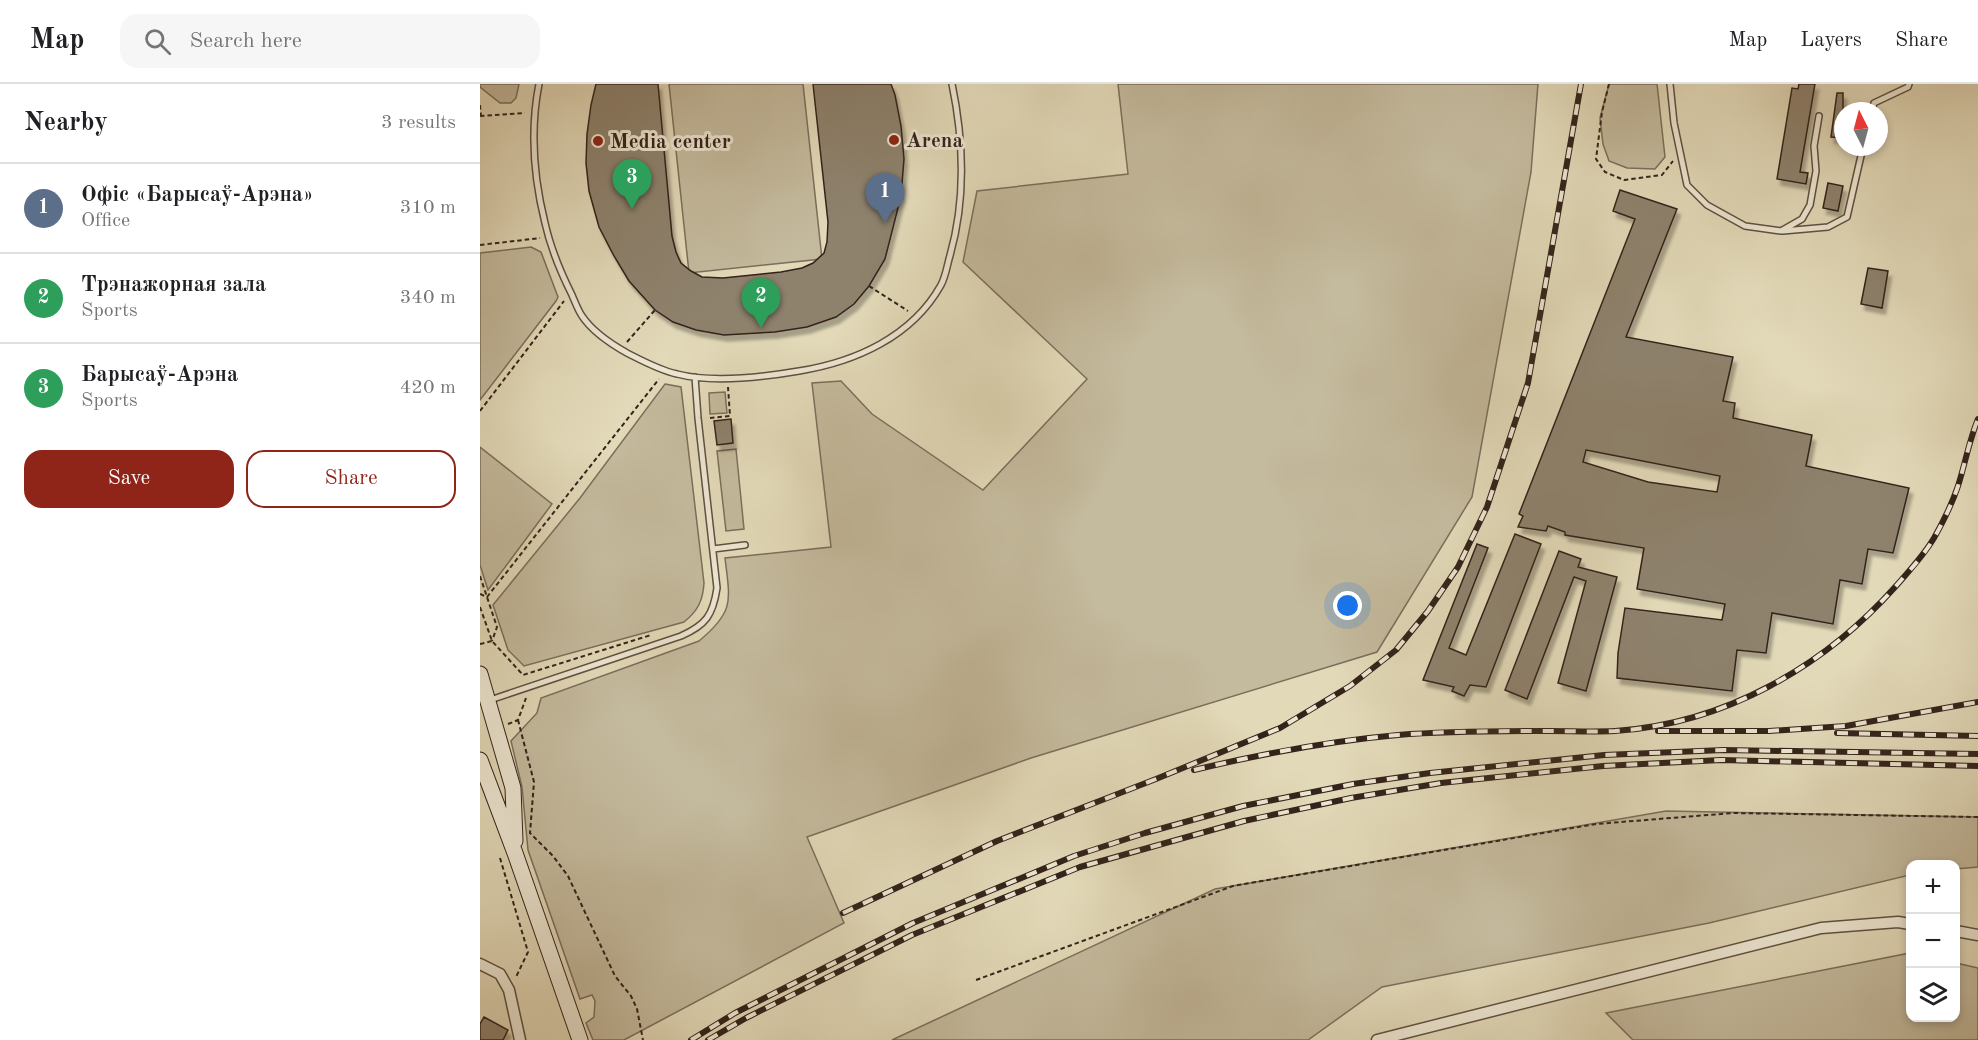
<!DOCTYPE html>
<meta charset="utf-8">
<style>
body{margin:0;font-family:"Old Standard TT",serif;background:#f6f6f6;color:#202124}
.controls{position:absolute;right:18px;bottom:18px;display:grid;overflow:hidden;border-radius:12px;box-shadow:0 3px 9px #0003}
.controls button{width:54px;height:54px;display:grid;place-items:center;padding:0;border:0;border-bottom:2px solid #e0e0e0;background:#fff;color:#202124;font:30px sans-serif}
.compass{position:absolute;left:1354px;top:18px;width:54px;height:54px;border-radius:50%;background:#fff;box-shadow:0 3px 9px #0003;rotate:354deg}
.you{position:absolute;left:868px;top:522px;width:21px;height:21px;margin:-15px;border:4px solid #fff;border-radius:50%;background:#1a73e8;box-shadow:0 0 0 9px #1a73e833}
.badge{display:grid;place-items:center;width:39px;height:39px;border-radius:50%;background:#8f2418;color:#fff;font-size:20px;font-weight:700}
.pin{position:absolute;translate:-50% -50px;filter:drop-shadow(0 2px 3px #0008)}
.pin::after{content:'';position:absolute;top:32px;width:21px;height:18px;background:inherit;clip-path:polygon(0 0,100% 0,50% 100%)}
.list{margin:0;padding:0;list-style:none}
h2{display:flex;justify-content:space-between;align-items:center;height:78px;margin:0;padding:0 24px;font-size:26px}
h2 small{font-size:20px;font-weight:400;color:#757577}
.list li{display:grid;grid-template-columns:39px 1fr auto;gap:18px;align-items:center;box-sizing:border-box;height:90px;padding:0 24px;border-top:2px solid #e0e0e0}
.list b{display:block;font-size:22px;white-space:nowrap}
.list p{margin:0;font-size:20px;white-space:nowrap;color:#757577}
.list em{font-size:20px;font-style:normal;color:#757577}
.actions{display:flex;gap:12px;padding:18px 24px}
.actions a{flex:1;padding:14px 0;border:2px solid #8f2418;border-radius:18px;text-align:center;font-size:21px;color:#8f2418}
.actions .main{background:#8f2418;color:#fff}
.icon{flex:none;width:33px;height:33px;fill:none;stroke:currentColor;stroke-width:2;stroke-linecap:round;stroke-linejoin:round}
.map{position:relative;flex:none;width:1498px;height:956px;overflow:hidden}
header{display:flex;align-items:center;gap:36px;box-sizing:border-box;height:84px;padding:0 30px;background:#fff;border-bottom:2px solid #e0e0e0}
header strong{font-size:28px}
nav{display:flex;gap:33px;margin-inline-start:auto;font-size:21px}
.search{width:420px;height:54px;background:#f6f6f6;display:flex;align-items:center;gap:15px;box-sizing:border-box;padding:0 21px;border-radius:18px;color:#757577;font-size:22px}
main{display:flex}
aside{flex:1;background:#fff}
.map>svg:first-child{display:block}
</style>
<header>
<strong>Map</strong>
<div class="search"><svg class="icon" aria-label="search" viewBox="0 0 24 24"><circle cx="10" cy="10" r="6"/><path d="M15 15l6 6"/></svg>Search here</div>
<nav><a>Map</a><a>Layers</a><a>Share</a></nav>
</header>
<main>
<aside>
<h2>Nearby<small>3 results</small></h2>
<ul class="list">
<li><span class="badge" style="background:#5c6f8a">1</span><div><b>Офіс «Барысаў-Арэна»</b><p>Office</p></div><em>310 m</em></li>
<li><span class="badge" style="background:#2e9e5b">2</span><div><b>Трэнажорная зала</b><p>Sports</p></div><em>340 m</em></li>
<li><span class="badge" style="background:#2e9e5b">3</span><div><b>Барысаў-Арэна</b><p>Sports</p></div><em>420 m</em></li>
</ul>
<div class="actions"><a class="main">Save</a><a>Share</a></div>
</aside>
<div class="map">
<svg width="1498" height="956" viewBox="0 0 1498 956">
<defs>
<filter id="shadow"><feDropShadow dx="3.5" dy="6" stdDeviation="1.5" flood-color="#0004"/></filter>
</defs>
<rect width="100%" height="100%" fill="#e2d9b8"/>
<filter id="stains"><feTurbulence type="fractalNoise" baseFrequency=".00333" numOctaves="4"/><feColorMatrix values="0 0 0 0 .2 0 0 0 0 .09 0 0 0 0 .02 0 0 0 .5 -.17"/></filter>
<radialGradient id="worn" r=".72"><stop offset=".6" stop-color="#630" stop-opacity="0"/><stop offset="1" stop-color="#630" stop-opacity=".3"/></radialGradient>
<path fill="#c4ba9d" stroke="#7c6e5c" stroke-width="1.5" d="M0,0H39L36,14L31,19H20L0,3Z
M189,0H323L342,175L209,189Z
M638,0H1058L1051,88L992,413L897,568L551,674L327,753L364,839L144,956H113L106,939L114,933L115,917L112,911L100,915L48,766L42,703L31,657L57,629L61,614L219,557C255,527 250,517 245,474L351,463L332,299L361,297L392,330L503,406L607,295L483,178L497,107L648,90Z
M1129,0H1177L1185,73L1175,85L1147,84L1129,77L1123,60L1120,34Z
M51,163L61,168L78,213L76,217L0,316V169Z
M185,300L201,303L224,499C223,516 218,527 204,538L44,582L28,566L13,521L100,414Z
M245,308L247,329L230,330L229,309Z
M0,363L72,420L8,506L0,481Z
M256,365L264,445L246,447L237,367Z
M1186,727L1498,733V783L1476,785V780H1430V791L1229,839L902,903L828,956H412L735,805Z
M1430,869V934H1476V879L1498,884V956H1153L1126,929Z"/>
<path fill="#8e826d" stroke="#34231b" stroke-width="1.5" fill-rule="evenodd" filter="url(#shadow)" d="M116,0H178L192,152L196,168L201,179L211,187L222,193L243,194L301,188L322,184L333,179L344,169L347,158L348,138L333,0H411L415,11L421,42L424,75L421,112L405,175L389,202L374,220L356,233L327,243L295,248L244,251L216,246L193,238L175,226L149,197L134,172L119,143L109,107L106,79L107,50L111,21Z
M1319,0H1335L1320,88L1328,89L1326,100L1297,95L1312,4L1318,5Z
M1357,9H1363V54L1351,53Z
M1348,99L1363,102L1358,127L1343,124Z
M1140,106L1197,125L1146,253L1253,273L1243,317L1255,319L1253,334L1332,351L1326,382L1429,404L1413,469L1388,465L1382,500L1360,496L1353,540L1292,529L1286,569L1257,566L1252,607L1137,594L1138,569L1145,524L1242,536L1245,520L1157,505L1164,464L1085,451V448L1068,442L1066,447L1038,443L1043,432L1039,430L1155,135L1133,127ZM1106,366L1240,392L1237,408L1168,398L1103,378Z
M1388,184L1408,187L1402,224L1381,220Z
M251,335L253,359L237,361L234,337Z
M1035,450L1061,460L1006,603L990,601L984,612L972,607L974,603L943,596L997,460L1008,464L969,564L986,571Z
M1079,467L1101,475L1098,483L1137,493L1106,607L1078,599L1106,497L1094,493L1047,615L1025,606Z
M4,933L28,946L23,956H0V940Z"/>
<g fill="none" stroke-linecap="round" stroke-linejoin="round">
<g stroke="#605042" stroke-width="8">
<path id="lane" d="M59,0C50,46 54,95 65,139C71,166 80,187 92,211C95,218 98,226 102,232C112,247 131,260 147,269C163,277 179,286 197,290C232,299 284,293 319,287C375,278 432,253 461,201C465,194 467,183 469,175C486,118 484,58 472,0
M1190,0L1194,39L1207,101L1227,121L1265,142L1301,147L1322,135L1330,121L1336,87L1334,62L1339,32
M1392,27L1394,19L1428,3L1429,0
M1303,147L1348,143L1367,133L1383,63
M233,465L265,461
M10,616L201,552C226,541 233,531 237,504L218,334L215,293"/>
</g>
<g stroke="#605042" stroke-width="13">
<path id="street" d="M1476,847L1498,851
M0,880L20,890L29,906L40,956
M897,956L1341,844L1418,838L1430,840"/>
</g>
<g stroke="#34231b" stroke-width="17">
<path id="secondary" d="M0,590L33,704L35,757
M0,676L35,769L100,956"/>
</g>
<path stroke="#34231b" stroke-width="2" stroke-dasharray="4.5 3" stroke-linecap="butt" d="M1129,0L1122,28L1116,75L1125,88L1144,96L1182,91L1193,77
M0,21L1,32
M0,32L45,29
M0,161L60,154
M389,202L428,227
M147,258L175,226
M0,327L84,217
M230,334L250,332L248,303
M0,492L17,543L12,557
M0,510L7,513L179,295
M0,523L12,557L43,591L171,551
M0,560L12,557
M38,636L54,698L50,749L73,772L88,792L135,892L151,912L157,925L163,956
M28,640L38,636L46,614
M20,774L48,868L36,893
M496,896L753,802L1116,740L1253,729L1498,733"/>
<use href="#lane" stroke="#ece6d1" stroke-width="5"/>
<use href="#street" stroke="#ece6d1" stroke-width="10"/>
<use href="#secondary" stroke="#ece6d1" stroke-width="15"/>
<g stroke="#34231b" stroke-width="6">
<path id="rail" d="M1178,647H1289L1366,642L1498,618
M1357,649L1498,652
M714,686C781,670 849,657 918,651C968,647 1018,647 1069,647C1091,647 1113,648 1135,647C1244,640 1344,583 1416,502C1430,486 1444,471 1454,454C1463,438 1472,420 1478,402C1485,380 1489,357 1498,335
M363,829L517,757L676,695L800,644L870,602L916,566L948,527L978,483L1007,423L1048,299L1101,0
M211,956L255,929L433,839L594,772L665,749L763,722L873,700L950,689L1124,671L1244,666L1498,670
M228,956L266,934L432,851L600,783L764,737L871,714L961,699L1123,682L1241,676L1498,682"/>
</g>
<use href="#rail" stroke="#ece6d1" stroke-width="4" stroke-dasharray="11" stroke-linecap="butt"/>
</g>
<g fill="#8f2418" stroke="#ece6d1" stroke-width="2">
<circle cx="414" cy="56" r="6"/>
<circle cx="118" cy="57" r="6"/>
</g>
<g text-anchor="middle" stroke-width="6" stroke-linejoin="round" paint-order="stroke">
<g font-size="21" font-weight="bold" fill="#34231b" stroke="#ece6d1" text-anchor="start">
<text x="426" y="63">Arena</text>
<text x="130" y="64">Media center</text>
</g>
</g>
<rect width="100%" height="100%" filter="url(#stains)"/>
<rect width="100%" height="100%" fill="url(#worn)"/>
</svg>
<div class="controls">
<button>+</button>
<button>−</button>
<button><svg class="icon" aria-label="layers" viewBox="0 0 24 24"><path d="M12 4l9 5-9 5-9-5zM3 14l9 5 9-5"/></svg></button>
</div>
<svg class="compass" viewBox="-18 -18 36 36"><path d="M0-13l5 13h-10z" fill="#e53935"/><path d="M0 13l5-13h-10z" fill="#757577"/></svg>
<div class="you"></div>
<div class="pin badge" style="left:405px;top:139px;background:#5c6f8a">1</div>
<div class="pin badge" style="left:281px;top:244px;background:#2e9e5b">2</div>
<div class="pin badge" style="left:152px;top:125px;background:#2e9e5b">3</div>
</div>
</main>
